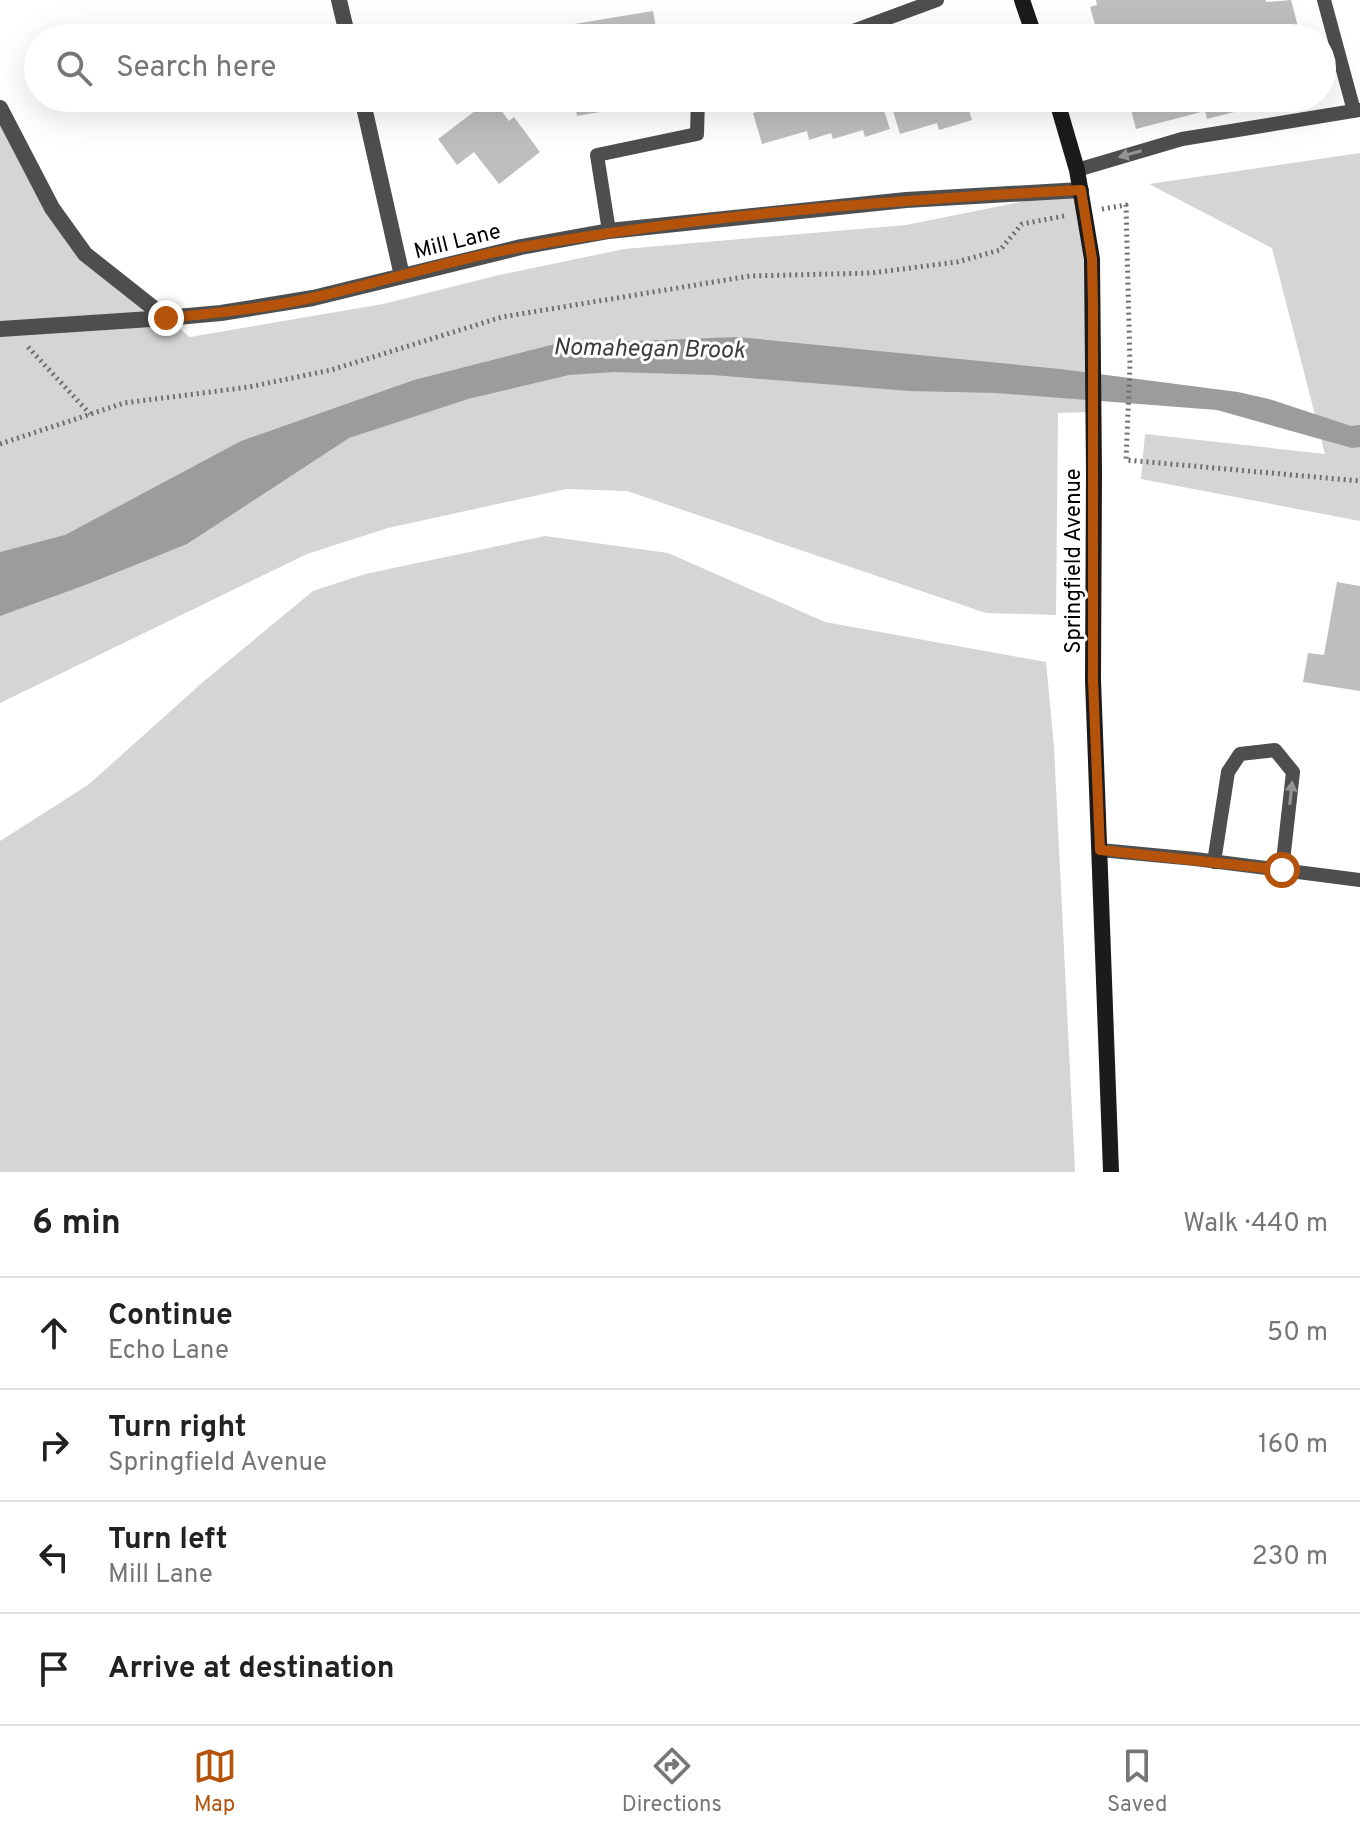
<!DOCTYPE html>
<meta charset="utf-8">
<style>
body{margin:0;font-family:Overpass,sans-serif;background:#f2f2f2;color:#222}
.stop{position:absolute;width:24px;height:24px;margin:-18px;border:6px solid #b45309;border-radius:50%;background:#fff}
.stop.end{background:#b45309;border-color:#fff;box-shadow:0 2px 8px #0008}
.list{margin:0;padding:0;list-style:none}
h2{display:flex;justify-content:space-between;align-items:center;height:104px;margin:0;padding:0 32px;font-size:34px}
h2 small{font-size:26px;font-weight:400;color:#767676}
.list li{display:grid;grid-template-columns:52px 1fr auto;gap:24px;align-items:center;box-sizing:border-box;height:112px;padding:0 32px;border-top:2px solid #e0e0e0}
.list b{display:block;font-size:30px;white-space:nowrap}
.list p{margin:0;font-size:26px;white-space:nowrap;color:#767676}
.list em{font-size:26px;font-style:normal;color:#767676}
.icon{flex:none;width:44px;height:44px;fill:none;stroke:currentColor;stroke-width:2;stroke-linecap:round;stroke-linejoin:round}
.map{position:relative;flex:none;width:1360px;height:1172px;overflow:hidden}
.search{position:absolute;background:#fff;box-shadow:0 8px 32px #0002;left:24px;right:24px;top:24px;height:88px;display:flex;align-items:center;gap:20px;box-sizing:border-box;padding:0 28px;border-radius:44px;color:#767676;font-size:30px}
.sheet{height:552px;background:#fff}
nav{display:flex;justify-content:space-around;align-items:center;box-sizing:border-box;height:112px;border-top:2px solid #e0e0e0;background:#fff;font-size:22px;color:#767676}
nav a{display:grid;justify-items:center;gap:4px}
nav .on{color:#b45309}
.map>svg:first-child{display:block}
</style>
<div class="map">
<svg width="1360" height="1172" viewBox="0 0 1360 1172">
<rect width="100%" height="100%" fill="#fff"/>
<path fill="#d5d5d5" d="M0,108L85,254L190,337L383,304L499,275L624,249L906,225L1081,190L1094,412L1058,413L1056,615L986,613L627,491L566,489L388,528L307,554L0,703Z
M1360,153V521L1141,479L1145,434L1325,454L1272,248L1149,184Z
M545,536L668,553L825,622L1046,662L1054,747L1075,1172H0V841L88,785L203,682L313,591L365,574Z"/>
<path fill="#9c9c9c" d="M738,337L1060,369L1238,392L1269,399L1351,426L1360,425V447L1352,448L1217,410L996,393L909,391L713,375L614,372L569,375L468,399L349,438L187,544L88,584L0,616V552L65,535L241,441L414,380L555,344Z"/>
<path fill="#bebebe" d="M1096,0H1266V2L1291,0L1301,38H1113L1109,25L1096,28L1090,7L1097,5Z
M653,11L658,38H564L562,26Z
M492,98L509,121L514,117L540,152L499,184L474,152L457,165L438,139Z
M574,98H615L617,109L577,116Z
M627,98H662V100L629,105Z
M805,98H880L890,129L865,137L863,130L833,139L831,133L809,140L807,131L762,144L753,113Z
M889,98H965L972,120L939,130L937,123L900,134Z
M1128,98H1285V99L1207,119L1205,111L1136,129Z
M1337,582L1360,586V691L1303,682L1308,653L1324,655Z"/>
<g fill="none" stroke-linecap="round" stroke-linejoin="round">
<path stroke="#707070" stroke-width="5" stroke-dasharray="2 4" stroke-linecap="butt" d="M1102,209L1126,205L1130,365L1126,460L1360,481
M28,347L90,414
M0,444L124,403L249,387L331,370L502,317L750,276L871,273L957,262L1000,250L1022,224L1064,216"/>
<path stroke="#4e4e4e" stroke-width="14" d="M1324,0L1354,111
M834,38L937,0
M1077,170L1182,139L1360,110
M609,231L597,155L697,134L698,98
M1100,850L1195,859L1360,880
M1214,862L1228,772L1240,754L1275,750L1293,772L1282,870"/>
<path stroke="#4e4e4e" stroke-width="16" d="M339,0L348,38
M362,98L402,276
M0,108L52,208L85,254L166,318L221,313L313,298L521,247L609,231L906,200L1081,190
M0,329L166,318"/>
<path stroke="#1b1b1b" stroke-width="16" d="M1022,0L1035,38
M1056,98L1077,170L1092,259L1094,473L1093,680L1111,1172"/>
</g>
<defs><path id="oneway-solid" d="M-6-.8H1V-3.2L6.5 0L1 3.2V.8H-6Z" transform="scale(2)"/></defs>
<g fill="#959595">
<use href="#oneway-solid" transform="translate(1130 154) rotate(164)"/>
<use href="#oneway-solid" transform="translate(1291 793) rotate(-84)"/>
</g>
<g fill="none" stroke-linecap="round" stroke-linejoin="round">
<path stroke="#b45309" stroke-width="10" d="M166,318C216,313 267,308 316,297C387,281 456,258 528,246C710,214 896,200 1081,190L1092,259L1093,305V680L1100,850L1282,870"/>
</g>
<g text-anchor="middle" stroke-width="6" stroke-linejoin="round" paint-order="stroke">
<g font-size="22" fill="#000" stroke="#fff">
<text transform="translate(457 240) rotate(-14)" y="8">Mill Lane</text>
<text transform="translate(1072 561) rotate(-90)" y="8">Springfield Avenue</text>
</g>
<g font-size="24" font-style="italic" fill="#3d3d3d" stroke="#fff">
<text transform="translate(649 348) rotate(1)" y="8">Nomahegan Brook</text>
</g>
</g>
</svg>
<div class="stop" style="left:1282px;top:870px"></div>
<div class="stop end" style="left:166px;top:318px"></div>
<div class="search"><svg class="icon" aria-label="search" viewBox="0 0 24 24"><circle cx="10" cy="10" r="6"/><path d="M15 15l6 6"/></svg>Search here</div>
</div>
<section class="sheet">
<h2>6 min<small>Walk · 440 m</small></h2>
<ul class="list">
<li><svg class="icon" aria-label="ahead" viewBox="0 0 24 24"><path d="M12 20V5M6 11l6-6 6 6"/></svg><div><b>Continue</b><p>Echo Lane</p></div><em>50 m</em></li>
<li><svg class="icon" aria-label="right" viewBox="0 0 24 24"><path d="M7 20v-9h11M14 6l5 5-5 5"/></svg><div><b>Turn right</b><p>Springfield Avenue</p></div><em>160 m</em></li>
<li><svg class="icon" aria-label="left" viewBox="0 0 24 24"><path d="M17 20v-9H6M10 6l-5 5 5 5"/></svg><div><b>Turn left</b><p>Mill Lane</p></div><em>230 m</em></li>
<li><svg class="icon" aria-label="arrive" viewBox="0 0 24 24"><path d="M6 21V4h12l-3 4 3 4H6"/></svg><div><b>Arrive at destination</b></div></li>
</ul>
</section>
<nav>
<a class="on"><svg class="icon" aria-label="map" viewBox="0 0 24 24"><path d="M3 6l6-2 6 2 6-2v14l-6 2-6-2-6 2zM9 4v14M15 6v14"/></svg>Map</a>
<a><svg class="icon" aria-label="directions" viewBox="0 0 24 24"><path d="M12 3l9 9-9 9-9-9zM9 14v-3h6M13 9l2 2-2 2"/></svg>Directions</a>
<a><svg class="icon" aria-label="saved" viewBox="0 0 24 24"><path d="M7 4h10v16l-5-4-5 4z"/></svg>Saved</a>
</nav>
